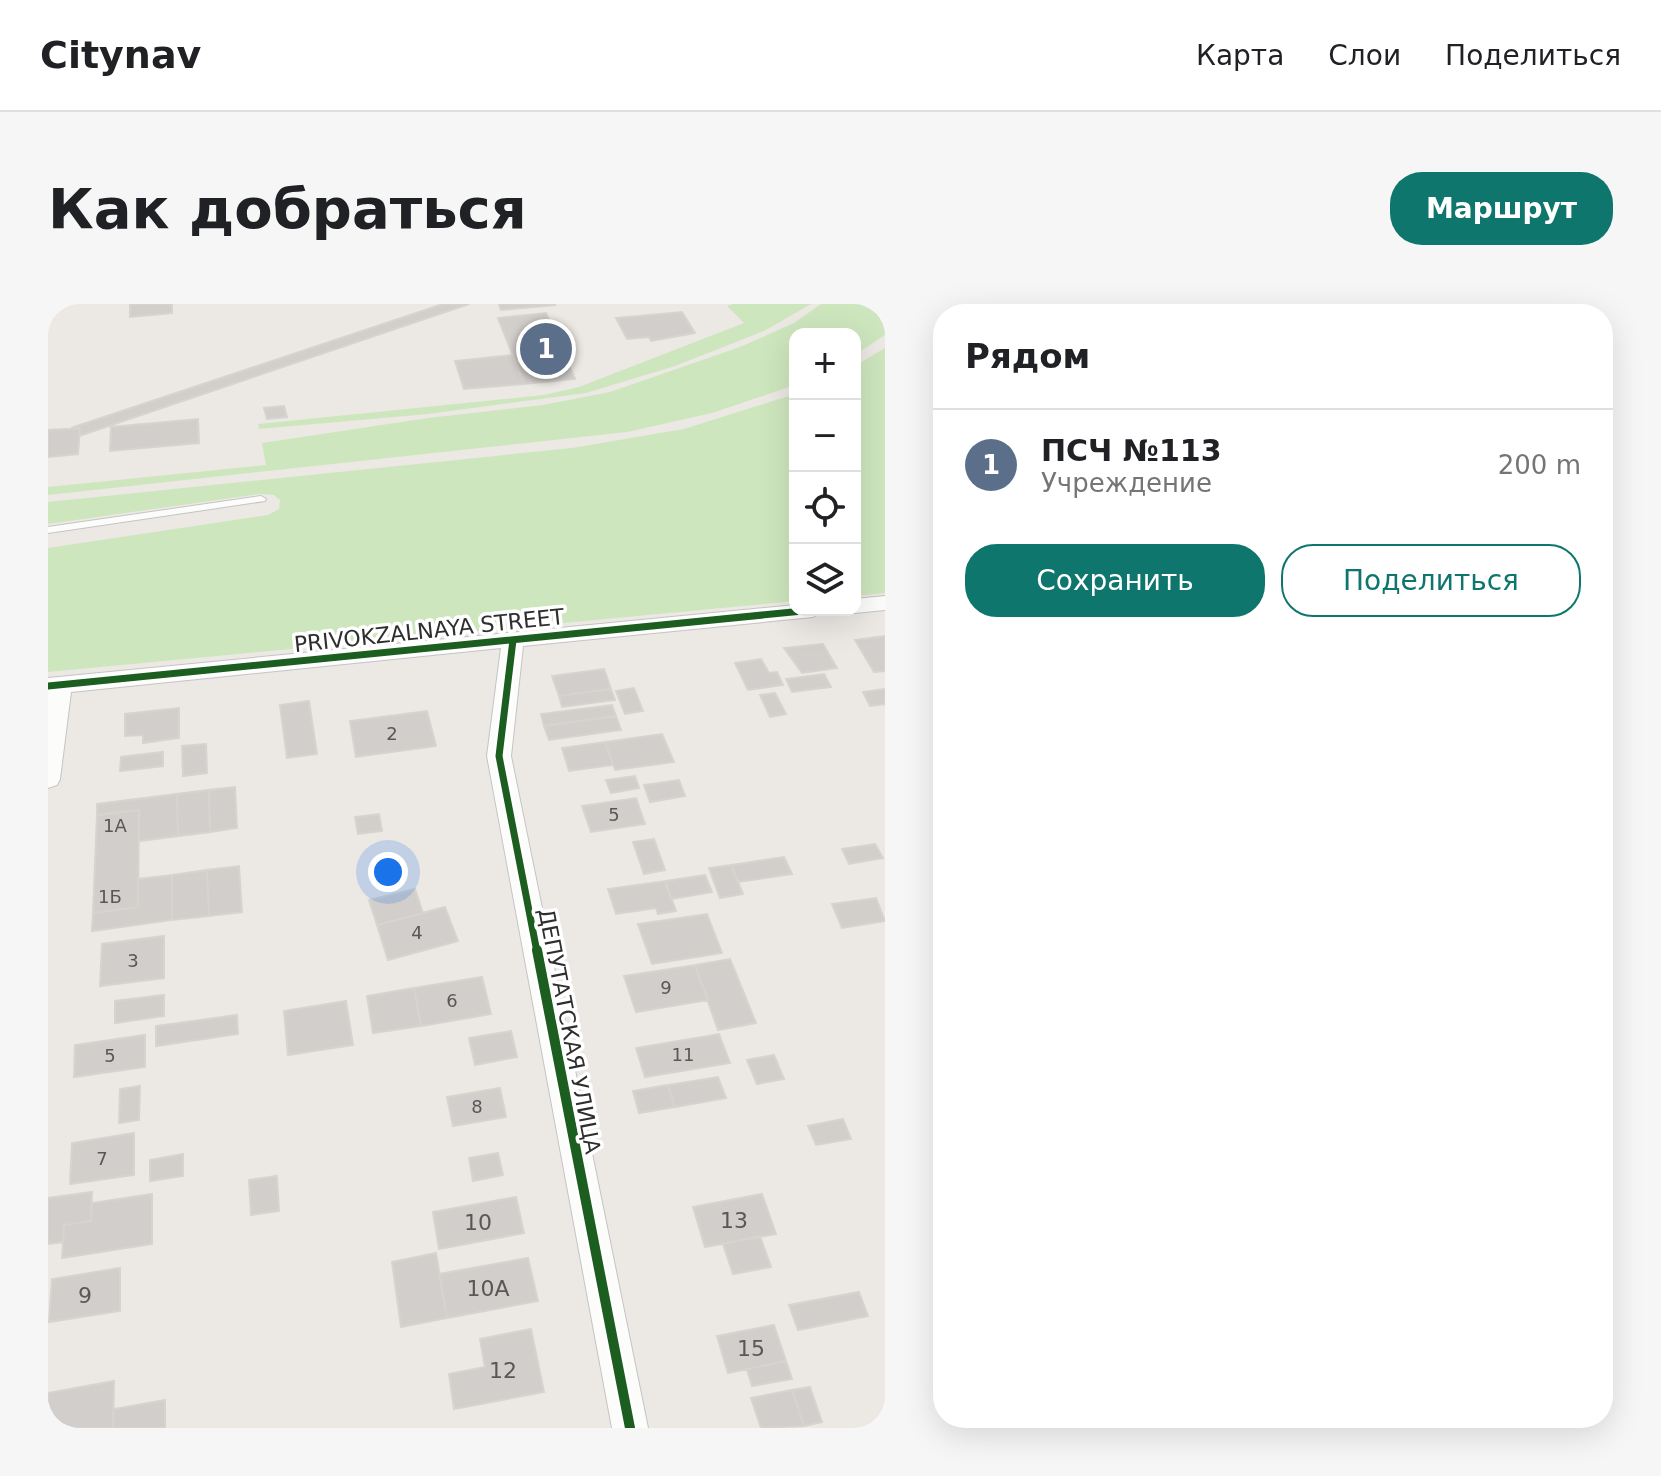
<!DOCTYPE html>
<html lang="ru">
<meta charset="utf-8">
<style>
body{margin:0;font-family:"DejaVu Sans",sans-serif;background:#f6f6f6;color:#202124}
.controls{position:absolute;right:24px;top:24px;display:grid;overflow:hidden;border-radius:16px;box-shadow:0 8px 32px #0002}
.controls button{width:72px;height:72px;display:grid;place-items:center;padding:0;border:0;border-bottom:2px solid #e0e0e0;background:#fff;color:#202124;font:40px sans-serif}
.you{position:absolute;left:340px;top:568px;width:28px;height:28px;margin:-20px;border:6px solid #fff;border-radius:50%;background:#1a73e8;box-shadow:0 0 0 12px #1a73e833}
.badge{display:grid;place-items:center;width:52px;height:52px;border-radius:50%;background:#0f766e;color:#fff;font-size:26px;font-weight:700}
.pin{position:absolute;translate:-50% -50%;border:4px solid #fff;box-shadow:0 2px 8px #0006}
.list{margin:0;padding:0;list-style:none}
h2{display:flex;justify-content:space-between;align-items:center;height:104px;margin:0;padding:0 32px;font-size:34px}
h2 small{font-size:26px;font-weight:400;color:#757577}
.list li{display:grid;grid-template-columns:52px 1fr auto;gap:24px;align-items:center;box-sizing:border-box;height:112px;padding:0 32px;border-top:2px solid #e0e0e0}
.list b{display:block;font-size:30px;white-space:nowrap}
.list p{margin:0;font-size:26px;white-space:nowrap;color:#757577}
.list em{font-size:26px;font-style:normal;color:#757577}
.actions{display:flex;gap:16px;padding:24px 32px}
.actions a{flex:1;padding:18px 0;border:2px solid #0f766e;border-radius:32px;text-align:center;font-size:28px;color:#0f766e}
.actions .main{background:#0f766e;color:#fff}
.icon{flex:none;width:44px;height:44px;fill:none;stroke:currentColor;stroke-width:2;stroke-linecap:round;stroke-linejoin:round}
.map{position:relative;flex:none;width:837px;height:1124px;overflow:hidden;border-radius:32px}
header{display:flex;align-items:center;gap:48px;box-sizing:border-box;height:112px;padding:0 40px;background:#fff;border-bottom:2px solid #e0e0e0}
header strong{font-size:38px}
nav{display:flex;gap:44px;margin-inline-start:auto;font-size:28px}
.intro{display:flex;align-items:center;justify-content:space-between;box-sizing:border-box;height:192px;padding:0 48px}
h1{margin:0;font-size:56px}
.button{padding:20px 36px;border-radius:32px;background:#0f766e;color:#fff;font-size:28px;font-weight:700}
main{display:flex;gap:48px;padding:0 48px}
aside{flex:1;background:#fff;border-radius:32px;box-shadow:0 8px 32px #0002}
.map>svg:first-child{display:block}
</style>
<header>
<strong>Citynav</strong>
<nav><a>Карта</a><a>Слои</a><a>Поделиться</a></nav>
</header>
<div class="intro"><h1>Как добраться</h1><a class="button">Маршрут</a></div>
<main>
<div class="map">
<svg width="837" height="1124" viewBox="0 0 837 1124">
<rect width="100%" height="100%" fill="#ece8e4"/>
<path fill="#cee6be" d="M685,0H763L716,27L627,62L538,89L380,110L211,125L210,120L496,91L531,83L696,19L679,2Z
M773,0H830L837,9V31L807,51V30H747V81L664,109L579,128L0,191V183L218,161L214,139L380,114L495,101L562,88L692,43L746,19Z
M837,44V289L807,292V62Z
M747,90V297L0,368V244L220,211L231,205L232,196L226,191L211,190L0,220V198L524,144L636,125Z"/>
<path fill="#d1cecb" stroke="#d7d4d0" stroke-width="2" d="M82,0H124V9L82,13Z
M395,0H421L31,132L32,124H23Z
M451,0H507V1L453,6Z
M634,8L647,29L603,37L601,33L579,35L568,14Z
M498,9L527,75L476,80L450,14Z
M465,51L476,80L416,85L407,57Z
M236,102L239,113L219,115L216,104Z
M150,115L151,139L62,147L63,123Z
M32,124L30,150L0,153V126Z
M837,332V367L826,368L807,336Z
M775,340L789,364L754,369L736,344Z
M713,355L721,369L729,368L735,381L700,386L687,359Z
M556,365L563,385L511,392L504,372Z
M776,370L783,383L744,388L738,375Z
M586,384L595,407L577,410L568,387Z
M563,385L567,396L514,403L511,392Z
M837,385V400L822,402L815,388Z
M727,389L738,410L722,413L712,391Z
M261,397L269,450L239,454L232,401Z
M564,401L568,412L496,422L493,410Z
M131,404V434L95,439V431L77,432V410Z
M379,407L388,442L308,453L302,417Z
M568,412L573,426L501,436L496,422Z
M614,430L626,458L567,466L557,438Z
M557,438L565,461L521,467L514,444Z
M158,440L159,469L135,472L134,442Z
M115,448V462L72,467L73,453Z
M587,472L591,484L563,489L558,476Z
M631,476L637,492L602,498L596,481Z
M187,483L189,524L162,528L161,486Z
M161,486L162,528L130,532L129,490Z
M129,490L130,532L91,537V506L49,511V500Z
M588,494L597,520L543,528L534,502Z
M91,506L90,603L45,609L49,511Z
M331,510L334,527L310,530L307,513Z
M606,535L617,566L596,570L585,538Z
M827,540L835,554L801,560L794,545Z
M736,553L744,570L690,578L683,561Z
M683,561L695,590L672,594L661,564Z
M191,562L194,608L161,612L159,566Z
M159,566L161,612L124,616V571Z
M124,571V616L44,627L45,609L90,603V575Z
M657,571L664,588L623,595L617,577Z
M617,577L628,607L610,610L608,604L568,610L560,585Z
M367,585L375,609L329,621L321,596Z
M828,594L837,617L794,624L784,600Z
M397,603L410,637L340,656L329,621Z
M659,610L674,649L604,660L590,620Z
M116,632V674L52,682L54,640Z
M682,655L708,719L670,726L647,661Z
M647,661L660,696L588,708L576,672Z
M434,673L443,710L373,722L366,684Z
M366,684L373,722L325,729L319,692Z
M116,691V712L67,719V697Z
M298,697L305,741L240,751L236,707Z
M189,711L190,730L108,742V722Z
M463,727L469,753L427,761L421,734Z
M671,730L682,759L597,773L588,744Z
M97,731V763L26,773L27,741Z
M726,751L736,775L709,780L699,756Z
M670,773L678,794L627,803L620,781Z
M620,781L627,803L591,809L585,787Z
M92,782L91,816L71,819L72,785Z
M452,784L458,813L405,822L399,793Z
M795,815L803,835L768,841L760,822Z
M86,829V871L22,880L24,839Z
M450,849L455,871L425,877L421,854Z
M135,850V872L102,877V856Z
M229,872L231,907L203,911L201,876Z
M44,888L43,917L16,921L15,938L0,940V894Z
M104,890V940L14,954L16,921L43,917L44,899Z
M714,890L728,930L657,943L645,903Z
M468,893L476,929L391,945L385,908Z
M712,932L723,963L685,970L675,940Z
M388,949L399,1014L353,1023L344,958Z
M480,954L490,997L399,1014L391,970Z
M72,964V1007L1,1018L4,975Z
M811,988L820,1012L750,1026L741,1001Z
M726,1021L738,1057L680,1069L669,1032Z
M483,1025L496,1088L406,1105L401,1070L437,1063L432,1035Z
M738,1057L744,1075L704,1082L699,1065Z
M66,1077L65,1124H0V1089Z
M762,1083L774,1118L756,1122L744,1086Z
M744,1086L756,1122L713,1124L703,1094Z
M117,1096V1124H65L66,1105Z"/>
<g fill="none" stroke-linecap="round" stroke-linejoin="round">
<g stroke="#c5c4c5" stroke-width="2">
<path id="service" d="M213,192L218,195L217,197L0,229V223Z"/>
</g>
<g stroke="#c5c4c5" stroke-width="2">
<path id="minor" d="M837,292V306L807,309L799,306H807V295Z
M747,301V306H776L765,313L475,342L463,452L600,1124H564L439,452L453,344L23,388L12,475L9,481L0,484V374Z"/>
</g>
<use href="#service" fill="#fcfcfb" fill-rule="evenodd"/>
<use href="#minor" fill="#fcfcfb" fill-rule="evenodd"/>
<g stroke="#fff" stroke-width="12">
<path id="cycleway-far1" d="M465,336L451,452L489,648
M0,382L765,306"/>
</g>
<g stroke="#fff" stroke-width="15">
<path id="cycleway" d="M489,646L582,1124"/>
</g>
<use href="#cycleway-far1" stroke="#1b5e20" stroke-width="7"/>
<use href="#cycleway" stroke="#1b5e20" stroke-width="10"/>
</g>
<g text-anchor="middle" stroke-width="7" stroke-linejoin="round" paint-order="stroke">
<g font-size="18" fill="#585857">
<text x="344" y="436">2</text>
<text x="566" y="517">5</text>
<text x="67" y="528">1А</text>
<text x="62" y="599">1Б</text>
<text x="369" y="635">4</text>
<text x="85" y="663">3</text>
<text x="618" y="690">9</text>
<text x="404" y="703">6</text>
<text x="635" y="757">11</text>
<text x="62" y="758">5</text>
<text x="429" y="809">8</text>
<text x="54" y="861">7</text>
</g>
<g font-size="22" fill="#2e2e2e" stroke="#fff">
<text transform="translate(381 326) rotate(-6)" y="8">PRIVOKZALNAYA STREET</text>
<text transform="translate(522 727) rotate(79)" y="8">ДЕПУТАТСКАЯ УЛИЦА</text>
</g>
<g font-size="22" fill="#585857">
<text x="686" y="924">13</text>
<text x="430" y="926">10</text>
<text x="440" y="992">10А</text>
<text x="37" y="999">9</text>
<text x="703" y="1052">15</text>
<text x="455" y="1074">12</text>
</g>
</g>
</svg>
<div class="controls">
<button>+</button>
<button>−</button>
<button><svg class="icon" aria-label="locate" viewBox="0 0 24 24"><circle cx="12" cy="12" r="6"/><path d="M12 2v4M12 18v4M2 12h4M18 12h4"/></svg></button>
<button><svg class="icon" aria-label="layers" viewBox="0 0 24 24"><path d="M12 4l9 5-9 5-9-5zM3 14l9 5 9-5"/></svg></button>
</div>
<div class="you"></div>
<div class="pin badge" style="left:498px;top:45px;background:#5c6f8a">1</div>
</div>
<aside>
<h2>Рядом<small></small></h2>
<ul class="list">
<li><span class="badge" style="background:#5c6f8a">1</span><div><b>ПСЧ №113</b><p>Учреждение</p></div><em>200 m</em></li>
</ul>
<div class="actions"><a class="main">Сохранить</a><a>Поделиться</a></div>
</aside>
</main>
